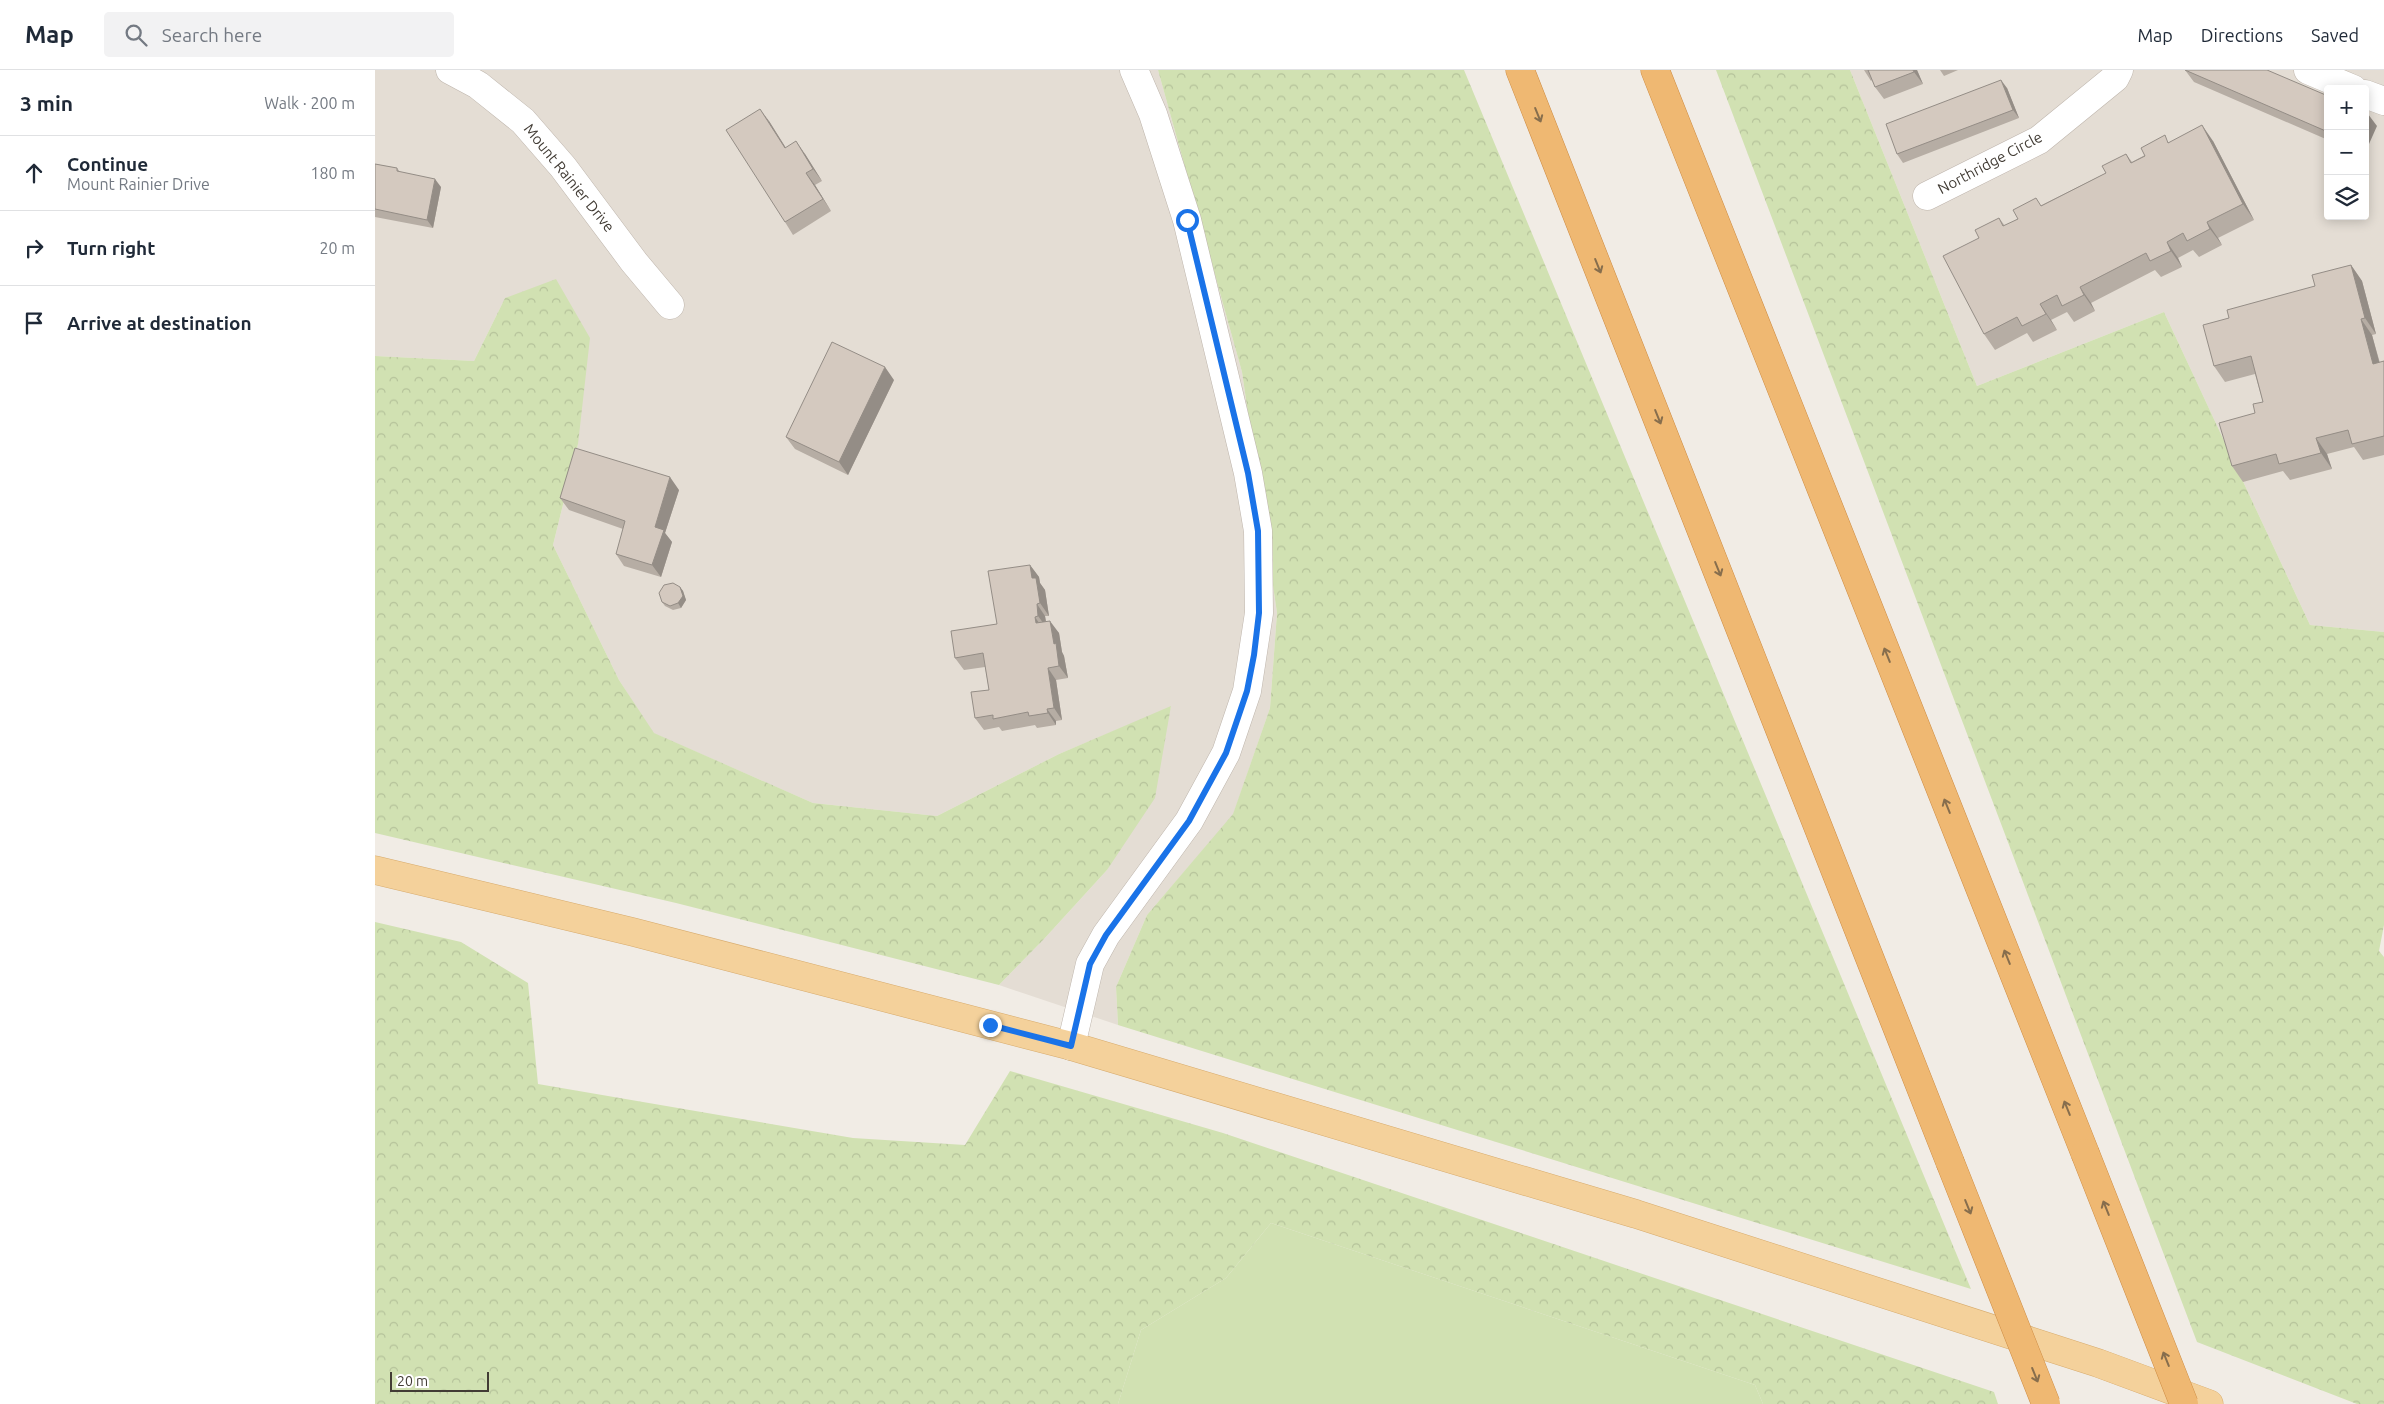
<!DOCTYPE html>
<meta charset="utf-8">
<style>
body{margin:0;font-family:Ubuntu,sans-serif;background:#f2f2f3;color:#1f2937}
.controls{position:absolute;right:15px;top:15px;display:grid;overflow:hidden;border-radius:5px;box-shadow:0 2px 12px #0003}
.controls button{width:45px;height:45px;display:grid;place-items:center;padding:0;border:0;border-bottom:1px solid #e0e1e3;background:#fff;color:#1f2937;font:25px sans-serif}
.scale{position:absolute;left:15px;bottom:12px;width:99px;box-sizing:border-box;padding-left:5px;border:2px solid #423c35;border-top:0;font-size:14px;line-height:18px;white-space:nowrap;color:#423c35;-webkit-text-stroke:4px #fff;paint-order:stroke}
.stop{position:absolute;width:15px;height:15px;margin:-11px;border:4px solid #1a73e8;border-radius:50%;background:#fff}
.stop.end{background:#1a73e8;border-color:#fff;box-shadow:0 1px 5px #0008}
.list{margin:0;padding:0;list-style:none}
h2{display:flex;justify-content:space-between;align-items:center;height:65px;margin:0;padding:0 20px;font-size:21px}
h2 small{font-size:16px;font-weight:400;color:#747a83}
.list li{display:grid;grid-template-columns:32px 1fr auto;gap:15px;align-items:center;box-sizing:border-box;height:75px;padding:0 20px;border-top:1px solid #e0e1e3}
.list b{display:block;font-size:19px;white-space:nowrap}
.list p{margin:0;font-size:16px;white-space:nowrap;color:#747a83}
.list em{font-size:16px;font-style:normal;color:#747a83}
.icon{flex:none;width:28px;height:28px;fill:none;stroke:currentColor;stroke-width:2;stroke-linecap:round;stroke-linejoin:round}
.map{position:relative;flex:none;width:2009px;height:1334px;overflow:hidden}
header{display:flex;align-items:center;gap:30px;box-sizing:border-box;height:70px;padding:0 25px;background:#fff;border-bottom:1px solid #e0e1e3}
header strong{font-size:24px}
nav{display:flex;gap:28px;margin-inline-start:auto;font-size:18px}
.search{width:350px;height:45px;background:#f2f2f3;display:flex;align-items:center;gap:12px;box-sizing:border-box;padding:0 18px;border-radius:5px;color:#747a83;font-size:19px}
main{display:flex}
aside{flex:1;background:#fff}
.map>svg:first-child{display:block}
</style>
<header>
<strong>Map</strong>
<div class="search"><svg class="icon" aria-label="search" viewBox="0 0 24 24"><circle cx="10" cy="10" r="6"/><path d="M15 15l6 6"/></svg>Search here</div>
<nav><a>Map</a><a>Directions</a><a>Saved</a></nav>
</header>
<main>
<aside>
<h2>3 min<small>Walk · 200 m</small></h2>
<ul class="list">
<li><svg class="icon" aria-label="ahead" viewBox="0 0 24 24"><path d="M12 20V5M6 11l6-6 6 6"/></svg><div><b>Continue</b><p>Mount Rainier Drive</p></div><em>180 m</em></li>
<li><svg class="icon" aria-label="right" viewBox="0 0 24 24"><path d="M7 20v-9h11M14 6l5 5-5 5"/></svg><div><b>Turn right</b></div><em>20 m</em></li>
<li><svg class="icon" aria-label="arrive" viewBox="0 0 24 24"><path d="M6 21V4h12l-3 4 3 4H6"/></svg><div><b>Arrive at destination</b></div></li>
</ul>
</aside>
<div class="map">
<svg width="2009" height="1334" viewBox="0 0 2009 1334">
<defs>
<pattern id="forest-crowns" width="20" height="18" patternUnits="userSpaceOnUse" patternTransform="scale(1.25)"><rect width="20" height="18" fill="#d1e1b2"/><path d="M2 6a3 3 0 1 1 6 0M12 15a3 3 0 1 1 6 0" fill="none" stroke="#b5c29a"/></pattern>
</defs>
<rect width="100%" height="100%" fill="#f1ece5"/>
<path fill="#e4ddd4" fill-rule="evenodd" d="M0,0H783L867,302L902,543L895,638L858,745L772,845L741,917L743,955L624,915L669,869L732,800L796,637L684,684L562,746L438,733L278,663L244,610L178,475L203,374L130,228L99,291L0,286Z
M1475,0H2009V562L1935,555L1789,242L1602,316ZM1953,19H1990V146H1953Z"/>
<path fill="#d1e1b2" d="M896,1153L1380,1315L1388,1334H743L766,1260L851,1208Z"/>
<path fill="url(#forest-crowns)" d="M783,0H1089L1596,1219L743,955L741,917L772,845L858,744L895,638L902,543L867,302Z
M1341,0H1475L1602,316L1789,242L1935,555L2009,562V855L2004,881L2009,887V1334H1982L1822,1272Z
M181,209L215,268L203,374L178,475L244,610L279,663L438,733L562,746L684,684L796,636L780,728L732,800L669,869L624,915L301,833L0,763V286L99,291L130,228Z
M0,852L86,872L153,913L163,1014L478,1068L590,1075L635,1001L848,1063L1619,1322L1623,1334H1388L1380,1315L896,1153L851,1208L766,1260L743,1334H0Z"/>
<g fill="none" stroke-linecap="round" stroke-linejoin="round">
<g stroke="#beb5ac" stroke-width="29">
<path id="street" d="M75,0L103,15L148,51L188,97L259,192L295,235
M1933,0L1978,19
M1990,24L2009,31
M1552,126L1664,70L1740,8L1744,0
M696,976L715,894L731,865L814,751L851,683L872,621L884,543L883,461L873,403L812,150L778,44L759,0"/>
</g>
<g stroke="#d7ab6d" stroke-width="29">
<path id="primary" d="M0,800L258,862L696,976L1261,1144L1723,1293L1834,1334"/>
</g>
<g stroke="#cd8b43" stroke-width="29">
<path id="highway" d="M1145,0L1575,1092
M1280,0L1710,1083"/>
</g>
<use href="#street" stroke="#fff" stroke-width="28"/>
<use href="#primary" stroke="#f4d19b" stroke-width="28"/>
<use href="#highway" stroke="#efb872" stroke-width="28"/>
<g stroke="#cd8b43" stroke-width="29" stroke-linecap="butt">
<path id="highway-bridge" d="M1710,1083L1809,1334
M1575,1092L1671,1334"/>
</g>
<use href="#highway-bridge" stroke="#efb872" stroke-width="28"/>
</g>
<path fill="#b6ada4" d="M1489,0H1542L1548,14L1509,29L1500,17L1497,10L1496,11Z
M1565,0H1583L1569,6Z
M1810,0L1953,26V70L1819,12Z
M1632,18L1644,48L1528,93L1522,84Z
M394,51L411,78L430,84L447,111L440,115L456,141L418,165L410,152Z
M1838,71L1879,150L1843,168L1847,175L1824,187L1818,180L1803,188L1807,197L1786,207L1780,200L1716,233L1720,241L1699,252L1692,242L1676,250L1682,260L1658,272L1652,263L1620,280L1609,264L1624,148L1630,156L1667,135L1731,103L1751,84L1757,92L1794,72Z
M0,94L22,98L25,102L66,117L58,158L0,147Z
M1976,195L1987,211L2001,264L1997,265L2005,293L2009,291V385L1988,390L1979,377L1952,384L1957,399L1915,410L1908,401L1868,412L1857,396L1880,343L1888,332L1880,304L1850,312L1839,296L1854,248L1940,216Z
M519,310L473,405L420,379L411,367Z
M304,420L290,463L297,472L286,507L249,496L241,484L248,459L194,440L185,428Z
M655,495L664,507L665,513L670,520L674,546H670L671,552L684,563L687,582L689,586L693,608L681,610L687,650L681,651V655L662,658L660,655L627,661L624,657L609,660L600,648L614,620L610,597L589,600L580,588L622,554Z
M305,517L308,521L311,530L306,538L298,540L290,536L287,532Z"/>
<path fill="#948d86" d="M1538,0H1542L1548,14L1539,2Z
M1626,10L1632,18L1644,48L1638,40Z
M385,39L394,51L419,91L410,78Z
M1993,44L2002,56L1990,83V51Z
M1827,55L1838,71L1879,150L1868,134Z
M421,71L430,84L447,111L438,99Z
M431,103L440,115L456,141L448,129Z
M60,109L66,117L58,158L52,150Z
M1832,152L1843,168L1847,175L1835,159Z
M1792,172L1803,188L1807,197L1796,181Z
M1976,195L1987,211L2001,264L1990,248Z
M1705,217L1716,233L1720,241L1709,225Z
M1665,234L1676,250L1682,260L1671,244Z
M1986,249L1997,265L2009,310L1998,294Z
M510,297L519,310L473,405L464,392Z
M1941,368L1952,384L1957,399L1946,383Z
M295,407L304,420L290,463L297,472L286,507L277,495L280,457Z
M655,495L664,507L665,513L670,520L674,546L665,533L657,508Z
M305,517L308,521L311,530L306,538L303,533Z
M662,534L670,546L672,558L663,546Z
M660,547L668,559L661,553Z
M675,551L684,563L687,582L689,586L693,608L684,596L679,574Z
M673,598L681,610L687,650L679,638Z
M672,639L681,651V655L673,643Z"/>
<path fill="#d4c9bf" stroke="#948d86" d="M1493,0H1538L1539,2L1500,17Z
M1810,0H1892L1953,26V62Z
M1626,10L1638,40L1522,84L1511,54Z
M385,39L410,78L421,71L438,99L431,103L448,129L410,152L351,60Z
M1990,42L1993,44L1990,51Z
M1827,55L1868,134L1832,152L1835,159L1812,171L1808,163L1792,172L1796,181L1775,191L1771,183L1705,217L1709,225L1687,236L1682,225L1665,234L1671,244L1647,256L1642,247L1609,264L1568,186L1604,168L1600,160L1624,148L1628,156L1643,149L1638,140L1661,128L1666,136L1731,103L1727,96L1751,84L1756,93L1770,86L1766,78L1790,65L1793,73Z
M0,94L22,98V101L60,109L52,150L0,139Z
M1976,195L1990,248L1986,249L1998,294L2009,291V366L1977,374L1973,360L1941,368L1946,383L1904,394L1901,384L1857,396L1844,353L1880,343L1878,334L1888,332L1876,286L1839,296L1828,255L1854,248L1852,240L1940,216L1937,205Z
M457,272L510,297L464,392L411,367Z
M200,378L295,407L280,457L289,460L277,495L241,484L250,451L185,428Z
M655,495L657,508H661L665,533L662,534L663,546L660,547L661,553L675,551L679,574L681,573L684,596L673,598L679,638L672,639L673,643L654,646L653,642L618,649V645L600,648L596,622L614,620L608,583L580,588L576,561L622,554L613,501Z
M298,513L305,517L308,526L303,533L295,536L287,532L284,523L289,515Z"/>
<defs><path id="oneway-shaft" d="M-6 0H5M1.5-3L5.5 0L1.5 3" fill="none" stroke-width="1.6" stroke-linecap="round" stroke-linejoin="round" transform="scale(1.25)"/></defs>
<g stroke="#876e4d">
<use href="#oneway-shaft" transform="translate(1163 45) rotate(68)"/>
<use href="#oneway-shaft" transform="translate(1223 196) rotate(68)"/>
<use href="#oneway-shaft" transform="translate(1283 347) rotate(68)"/>
<use href="#oneway-shaft" transform="translate(1343 499) rotate(68)"/>
<use href="#oneway-shaft" transform="translate(1512 585) rotate(-112)"/>
<use href="#oneway-shaft" transform="translate(1572 736) rotate(-112)"/>
<use href="#oneway-shaft" transform="translate(1632 887) rotate(-112)"/>
<use href="#oneway-shaft" transform="translate(1692 1038) rotate(-112)"/>
<use href="#oneway-shaft" transform="translate(1593 1137) rotate(68)"/>
<use href="#oneway-shaft" transform="translate(1731 1138) rotate(-112)"/>
<use href="#oneway-shaft" transform="translate(1791 1289) rotate(-112)"/>
<use href="#oneway-shaft" transform="translate(1660 1305) rotate(68)"/>
</g>
<g fill="none" stroke-linecap="round" stroke-linejoin="round">
<path stroke="#1a73e8" stroke-width="6" d="M615,955L696,976L715,894L731,865L814,751L851,683L872,621L879,585L884,543L883,461L873,403L812,150"/>
</g>
<g text-anchor="middle" stroke-width="4" stroke-linejoin="round" paint-order="stroke">
<g font-size="15" fill="#423c35" stroke="#fff">
<text transform="translate(1615 93) rotate(-28)" y="5">Northridge Circle</text>
<text transform="translate(194 108) rotate(51)" y="5">Mount Rainier Drive</text>
</g>
</g>
</svg>
<div class="controls">
<button>+</button>
<button>−</button>
<button><svg class="icon" aria-label="layers" viewBox="0 0 24 24"><path d="M12 4l9 5-9 5-9-5zM3 14l9 5 9-5"/></svg></button>
</div>
<div class="scale">20 m</div>
<div class="stop" style="left:812px;top:150px"></div>
<div class="stop end" style="left:615px;top:955px"></div>
</div>
</main>
